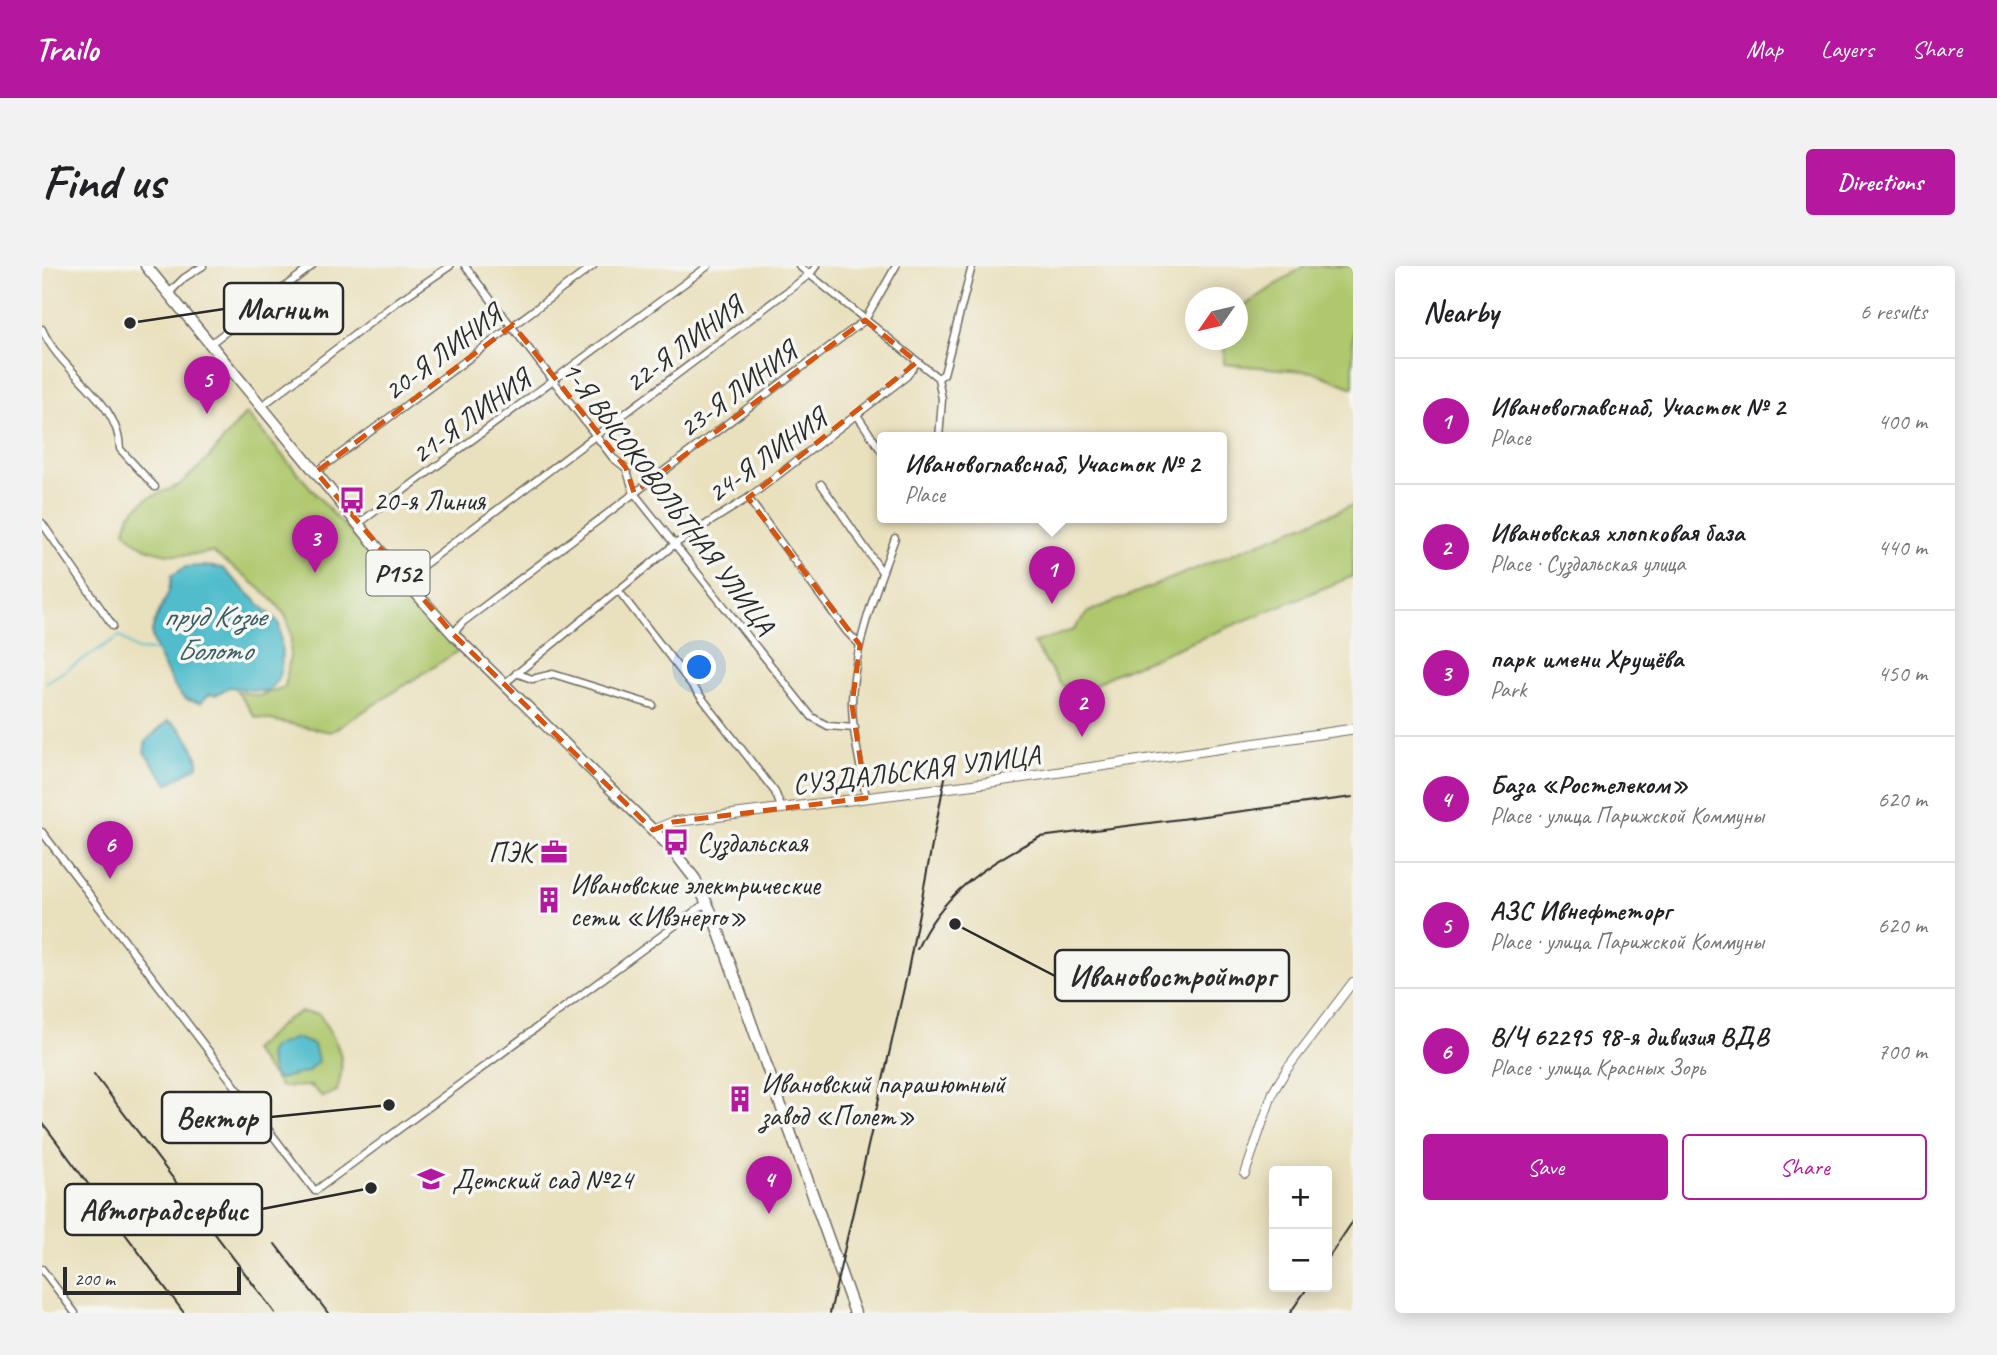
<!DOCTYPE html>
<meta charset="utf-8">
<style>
body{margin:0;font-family:Caveat,sans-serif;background:#f2f2f2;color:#202124}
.controls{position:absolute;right:21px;bottom:21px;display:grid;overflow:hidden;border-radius:7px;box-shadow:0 4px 18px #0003}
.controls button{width:63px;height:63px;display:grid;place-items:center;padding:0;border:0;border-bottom:2px solid #e0e0e0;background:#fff;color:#202124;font:35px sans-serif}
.compass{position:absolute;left:1143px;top:21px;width:63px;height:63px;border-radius:50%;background:#fff;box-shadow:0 4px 18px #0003;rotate:236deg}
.scale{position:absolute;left:21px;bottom:18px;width:178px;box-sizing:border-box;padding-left:7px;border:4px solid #2b2b2b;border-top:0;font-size:19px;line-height:24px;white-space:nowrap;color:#2b2b2b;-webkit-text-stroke:5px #f6f6f2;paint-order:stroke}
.you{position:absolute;left:658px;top:402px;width:24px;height:24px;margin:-18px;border:5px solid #fff;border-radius:50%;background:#1a73e8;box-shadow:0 0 0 10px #1a73e833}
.badge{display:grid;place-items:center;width:46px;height:46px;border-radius:50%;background:#b5179e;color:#fff;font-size:23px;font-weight:700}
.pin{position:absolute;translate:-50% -58px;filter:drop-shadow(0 2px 4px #0008)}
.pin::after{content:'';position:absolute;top:37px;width:24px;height:21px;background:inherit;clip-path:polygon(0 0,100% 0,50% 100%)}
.popup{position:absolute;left:835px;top:166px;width:350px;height:91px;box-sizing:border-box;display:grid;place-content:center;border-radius:7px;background:#fff;filter:drop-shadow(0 2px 5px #0005);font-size:23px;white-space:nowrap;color:#757577}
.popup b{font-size:26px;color:#202124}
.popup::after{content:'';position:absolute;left:50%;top:100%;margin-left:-14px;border:14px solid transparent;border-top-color:#fff}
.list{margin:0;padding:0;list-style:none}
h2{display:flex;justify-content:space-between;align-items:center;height:91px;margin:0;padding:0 28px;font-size:30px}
h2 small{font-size:23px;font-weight:400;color:#757577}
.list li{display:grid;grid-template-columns:46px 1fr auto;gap:21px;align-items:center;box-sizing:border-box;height:126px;padding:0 28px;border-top:2px solid #e0e0e0}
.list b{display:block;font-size:26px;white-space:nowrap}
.list p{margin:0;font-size:23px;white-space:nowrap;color:#757577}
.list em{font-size:23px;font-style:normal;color:#757577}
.actions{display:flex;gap:14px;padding:21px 28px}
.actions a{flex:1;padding:16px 0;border:2px solid #b5179e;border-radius:7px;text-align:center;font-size:24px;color:#b5179e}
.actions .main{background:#b5179e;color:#fff}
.map{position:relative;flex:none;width:1311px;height:1047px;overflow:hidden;border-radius:7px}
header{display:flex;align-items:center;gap:42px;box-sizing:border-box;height:98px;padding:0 35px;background:#b5179e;color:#fff}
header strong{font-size:33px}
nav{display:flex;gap:38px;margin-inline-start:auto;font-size:24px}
.intro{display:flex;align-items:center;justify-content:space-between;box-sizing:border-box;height:168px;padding:0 42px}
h1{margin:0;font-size:49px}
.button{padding:18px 32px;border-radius:7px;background:#b5179e;color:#fff;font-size:24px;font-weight:700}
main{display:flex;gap:42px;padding:0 42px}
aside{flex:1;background:#fff;border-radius:7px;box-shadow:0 4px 18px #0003}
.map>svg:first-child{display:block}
</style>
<header>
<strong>Trailo</strong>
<nav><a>Map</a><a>Layers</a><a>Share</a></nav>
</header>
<div class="intro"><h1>Find us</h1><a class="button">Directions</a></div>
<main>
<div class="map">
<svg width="1311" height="1047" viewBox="0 0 1311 1047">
<rect width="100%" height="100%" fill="#f6f6f2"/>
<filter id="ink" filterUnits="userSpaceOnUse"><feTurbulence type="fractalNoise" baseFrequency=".0143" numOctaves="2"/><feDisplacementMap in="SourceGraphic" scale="14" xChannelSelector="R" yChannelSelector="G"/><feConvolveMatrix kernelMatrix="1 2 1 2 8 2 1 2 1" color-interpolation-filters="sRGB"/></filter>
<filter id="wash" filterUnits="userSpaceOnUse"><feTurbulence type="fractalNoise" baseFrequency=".00686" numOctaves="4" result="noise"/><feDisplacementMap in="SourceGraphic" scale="28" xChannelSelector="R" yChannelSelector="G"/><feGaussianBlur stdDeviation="1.57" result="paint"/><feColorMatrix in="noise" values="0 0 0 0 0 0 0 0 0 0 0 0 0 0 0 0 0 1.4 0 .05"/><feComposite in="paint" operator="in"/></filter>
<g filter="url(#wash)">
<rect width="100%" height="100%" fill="#e9e0bd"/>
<path fill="#afc86d" stroke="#6d7a4c" stroke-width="2" d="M1262,0H1311V122L1272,106L1182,98V74H1196V44Z
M204,147L292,249L421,382L289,466L213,451L195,425L217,430L243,421C246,400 253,377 246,356C239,333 189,301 170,286C141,292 101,291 83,264L88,248L104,233L137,219L164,195Z
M1311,239V310L1070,409L1039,427L1033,418L1020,420L991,377L1031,364L1046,346Z
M259,746L277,748C296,779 306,789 295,825L281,831L269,820L239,821L210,784L245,753Z"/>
<path fill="#51bdcc" stroke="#3e747c" stroke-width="2" d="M161,300L180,302L237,357C239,380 246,411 225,426L187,421L174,429L168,428L158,437C153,435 146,435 142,432C133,426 109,378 110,367C113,347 129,331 130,309L144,301Z
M126,455C140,460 157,486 156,500L126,518L102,486L104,475Z
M254,772L272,779L276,795L265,806L236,813L232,811L226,789L230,781Z"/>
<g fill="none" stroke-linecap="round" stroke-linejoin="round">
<path stroke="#51bdcc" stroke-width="2" d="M5,416L78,370L95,384L115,385"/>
</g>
</g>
<g filter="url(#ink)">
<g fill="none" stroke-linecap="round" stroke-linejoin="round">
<g stroke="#6e6a5e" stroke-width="9">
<path id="minor" d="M423,0L571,192L584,202L592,227L770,451L786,460L813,462
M757,0L896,112
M126,28L142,12L161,0
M0,63C19,108 77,133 78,183L113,221
M168,78L270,0
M896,112L902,108L930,0
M896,112L900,133L897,172
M220,140L355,36L408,0
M815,149L840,186
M274,206L551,0
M779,218L840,306
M706,232L805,366L818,379
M0,257L71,360
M316,258L666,0
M362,314L768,8L774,0
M576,324L733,526L740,543
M411,368L421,356L823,54L854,0
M474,407L490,413L511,408L611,439
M462,418L633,278L706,232L865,110L875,96
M824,532C819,501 810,467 810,435C812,380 834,323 853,272
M0,566L273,925L665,636
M0,1003L33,1047"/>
</g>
<g stroke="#6e6a5e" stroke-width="10">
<path id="tertiary" d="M1203,908L1231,826L1245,803L1311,716"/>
</g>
<g stroke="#6e6a5e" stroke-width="11">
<path id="secondary" d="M611,564L631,556L943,517L1311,463"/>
</g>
<g stroke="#6e6a5e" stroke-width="13">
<path id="primary" d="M104,0L362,314L411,368L629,582L653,613L671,650L813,1047"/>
</g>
<use href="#minor" stroke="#fff" stroke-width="6"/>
<use href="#tertiary" stroke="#fff" stroke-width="8"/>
<use href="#secondary" stroke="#fff" stroke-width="9"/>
<use href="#primary" stroke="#fff" stroke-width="10"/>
<path stroke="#2b2b2b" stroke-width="2" d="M875,683C899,628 947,596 998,571L1311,531
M52,808L233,1047
M0,856L142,1047
M233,978L286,1047
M1285,994L1311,955
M788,1047L865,709L907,491
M1248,1047L1266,1021"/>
</g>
</g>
<path fill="none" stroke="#d5540f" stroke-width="5" stroke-dasharray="14 9" stroke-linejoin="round" d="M823,54L875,96L706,232L818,379L810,439L824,532L631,556L611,564L411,368L274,206L471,59L584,202L592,227Z"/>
<defs>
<g id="bus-bare" transform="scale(2.1)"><path d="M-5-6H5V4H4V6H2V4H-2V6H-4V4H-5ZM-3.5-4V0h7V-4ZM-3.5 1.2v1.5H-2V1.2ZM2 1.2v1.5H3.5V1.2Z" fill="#b5179e" stroke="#f6f6f2" stroke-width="2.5" paint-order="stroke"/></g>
<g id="office-bare" transform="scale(2.1)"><path d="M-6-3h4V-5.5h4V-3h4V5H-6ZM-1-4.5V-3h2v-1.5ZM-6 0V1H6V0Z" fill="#b5179e" stroke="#f6f6f2" stroke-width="2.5" paint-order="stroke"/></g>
<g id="building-bare" transform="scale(2.1)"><path d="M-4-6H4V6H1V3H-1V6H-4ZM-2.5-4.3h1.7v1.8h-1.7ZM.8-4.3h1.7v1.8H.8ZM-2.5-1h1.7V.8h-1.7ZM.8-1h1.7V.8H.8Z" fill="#b5179e" stroke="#f6f6f2" stroke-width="2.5" paint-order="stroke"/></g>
<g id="school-bare" transform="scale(2.1)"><path d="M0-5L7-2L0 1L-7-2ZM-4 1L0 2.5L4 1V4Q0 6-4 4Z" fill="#b5179e" stroke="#f6f6f2" stroke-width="2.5" paint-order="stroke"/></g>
</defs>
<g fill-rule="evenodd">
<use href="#bus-bare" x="310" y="234"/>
<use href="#bus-bare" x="634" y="576"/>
<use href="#office-bare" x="512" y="586"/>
<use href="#building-bare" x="507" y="634"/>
<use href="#building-bare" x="698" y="833"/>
<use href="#school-bare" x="389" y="913"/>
</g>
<g text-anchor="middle" stroke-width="7" stroke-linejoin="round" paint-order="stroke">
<rect fill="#f6f6f2" stroke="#686867" stroke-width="2" x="324.5" y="284.5" width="63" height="45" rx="5"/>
<g font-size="26" font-weight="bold" fill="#2b2b2b">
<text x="356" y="316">Р152</text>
</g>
<g font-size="28" fill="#2b2b2b" stroke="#f6f6f2">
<text transform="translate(641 78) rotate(-37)" y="10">22-Я ЛИНИЯ</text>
<text transform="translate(400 86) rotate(-37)" y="10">20-Я ЛИНИЯ</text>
<text transform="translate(695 123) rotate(-37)" y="10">23-Я ЛИНИЯ</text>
<text transform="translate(428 150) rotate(-36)" y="10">21-Я ЛИНИЯ</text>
<text transform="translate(724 189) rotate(-36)" y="10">24-Я ЛИНИЯ</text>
<text transform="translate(627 231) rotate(53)" y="10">1-Я ВЫСОКОВОЛЬТНАЯ УЛИЦА</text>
<text transform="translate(874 503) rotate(-7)" y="10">СУЗДАЛЬСКАЯ УЛИЦА</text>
</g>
<g font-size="28" fill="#2b2b2b" stroke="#f6f6f2" text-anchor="start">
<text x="331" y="244">20-я Линия</text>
<text x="655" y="586">Суздальская</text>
<text x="491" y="596" text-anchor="end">ПЭК</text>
<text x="528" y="628">Ивановские электрические<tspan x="528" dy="32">сети «Ивэнерго»</tspan></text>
<text x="719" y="827">Ивановский парашютный<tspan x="719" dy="32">завод «Полет»</tspan></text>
<text x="410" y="923">Детский сад №24</text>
</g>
<g font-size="30" font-style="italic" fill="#385e63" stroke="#f6f6f2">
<text x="172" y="360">пруд Козье<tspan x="172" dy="34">Болото</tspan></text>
</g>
</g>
<path fill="none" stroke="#2b2b2b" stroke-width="2.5" d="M88 57L182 43M913 658L1013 710M347 839L229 851M329 922L220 943"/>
<g fill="#2b2b2b" stroke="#f6f6f2" stroke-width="2.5">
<circle cx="88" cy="57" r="7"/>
<circle cx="913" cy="658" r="7"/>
<circle cx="347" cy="839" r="7"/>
<circle cx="329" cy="922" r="7"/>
</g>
<g fill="#f6f6f2" stroke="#2b2b2b" stroke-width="2.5">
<rect x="182" y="17" width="119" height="51" rx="7"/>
<rect x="1013" y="684" width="234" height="51" rx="7"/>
<rect x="120" y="826" width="109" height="51" rx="7"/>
<rect x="23" y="918" width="197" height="51" rx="7"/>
</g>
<g font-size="30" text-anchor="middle" font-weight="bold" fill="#2b2b2b">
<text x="241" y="53">Магнит</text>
<text x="1130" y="720">Ивановостройторг</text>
<text x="175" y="862">Вектор</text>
<text x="122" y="954">Автоградсервис</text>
</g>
</svg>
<div class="controls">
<button>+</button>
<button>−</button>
</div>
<svg class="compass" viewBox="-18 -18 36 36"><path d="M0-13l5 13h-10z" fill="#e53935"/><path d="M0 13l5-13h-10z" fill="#757577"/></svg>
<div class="scale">200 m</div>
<div class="you"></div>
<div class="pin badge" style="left:1010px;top:338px">1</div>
<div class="popup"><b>Ивановоглавснаб, Участок № 2</b>Place</div>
<div class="pin badge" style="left:1040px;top:471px">2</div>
<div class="pin badge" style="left:273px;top:307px">3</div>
<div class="pin badge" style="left:727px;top:948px">4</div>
<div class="pin badge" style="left:165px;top:148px">5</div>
<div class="pin badge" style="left:68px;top:613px">6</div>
</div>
<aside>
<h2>Nearby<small>6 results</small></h2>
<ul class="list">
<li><span class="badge">1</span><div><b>Ивановоглавснаб, Участок № 2</b><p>Place</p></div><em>400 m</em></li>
<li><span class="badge">2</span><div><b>Ивановская хлопковая база</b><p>Place · Суздальская улица</p></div><em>440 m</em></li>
<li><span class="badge">3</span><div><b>парк имени Хрущёва</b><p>Park</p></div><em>450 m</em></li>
<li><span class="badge">4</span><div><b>База «Ростелеком»</b><p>Place · улица Парижской Коммуны</p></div><em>620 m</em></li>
<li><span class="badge">5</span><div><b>АЗС Ивнефтеторг</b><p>Place · улица Парижской Коммуны</p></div><em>620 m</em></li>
<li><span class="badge">6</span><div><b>В/Ч 62295 98-я дивизия ВДВ</b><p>Place · улица Красных Зорь</p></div><em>700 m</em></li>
</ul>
<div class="actions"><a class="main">Save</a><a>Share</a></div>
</aside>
</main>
